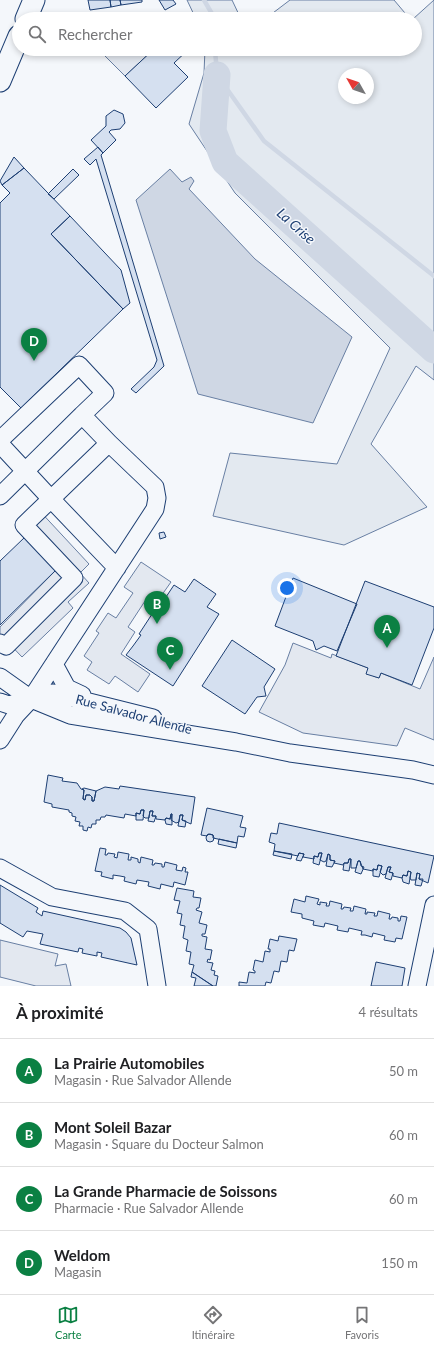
<!DOCTYPE html>
<html lang="fr">
<meta charset="utf-8">
<style>
body{margin:0;font-family:Lato,sans-serif;background:#f2f2f2;color:#202124}
.compass{position:absolute;left:338px;top:68px;width:36px;height:36px;border-radius:50%;background:#fff;box-shadow:0 2px 6px #0003;rotate:310deg}
.you{position:absolute;left:287px;top:588px;width:14px;height:14px;margin:-10px;border:3px solid #fff;border-radius:50%;background:#1a73e8;box-shadow:0 0 0 6px #1a73e833}
.badge{display:grid;place-items:center;width:26px;height:26px;border-radius:50%;background:#0b8043;color:#fff;font-size:13px;font-weight:700}
.pin{position:absolute;translate:-50% -33px;filter:drop-shadow(0 1px 2px #0008)}
.pin::after{content:'';position:absolute;top:21px;width:14px;height:12px;background:inherit;clip-path:polygon(0 0,100% 0,50% 100%)}
.list{margin:0;padding:0;list-style:none}
h2{display:flex;justify-content:space-between;align-items:center;height:52px;margin:0;padding:0 16px;font-size:17px}
h2 small{font-size:13px;font-weight:400;color:#757577}
.list li{display:grid;grid-template-columns:26px 1fr auto;gap:12px;align-items:center;box-sizing:border-box;height:64px;padding:0 16px;border-top:1px solid #e0e0e0}
.list b{display:block;font-size:15px;white-space:nowrap}
.list p{margin:0;font-size:13px;white-space:nowrap;color:#757577}
.list em{font-size:13px;font-style:normal;color:#757577}
.icon{flex:none;width:22px;height:22px;fill:none;stroke:currentColor;stroke-width:2;stroke-linecap:round;stroke-linejoin:round}
.map{position:relative;flex:none;width:434px;height:986px;overflow:hidden}
.search{position:absolute;background:#fff;box-shadow:0 2px 6px #0003;left:12px;right:12px;top:12px;height:44px;display:flex;align-items:center;gap:10px;box-sizing:border-box;padding:0 14px;border-radius:22px;color:#757577;font-size:15px}
.sheet{height:308px;background:#fff}
nav{display:flex;justify-content:space-around;align-items:center;box-sizing:border-box;height:56px;border-top:1px solid #e0e0e0;background:#fff;font-size:11px;color:#757577}
nav a{display:grid;justify-items:center;gap:2px}
nav .on{color:#0b8043}
.map>svg:first-child{display:block}
</style>
<div class="map">
<svg width="434" height="986" viewBox="0 0 434 986">
<rect width="100%" height="100%" fill="#f4f7fb"/>
<path fill="#e3e9f0" stroke="#687fa3" fill-rule="evenodd" d="M187,0H232L241,19H196Z
M290,0H394L410,19H265Z
M434,0V380L416,366L371,444L427,507L344,545L213,516L230,453L337,464L390,348L235,193L189,124L204,73L205,49H415V19H413ZM344,74H368V98H344Z"/>
<path fill="#e3e8f0" stroke="#687fa3" d="M98,49H154L125,76Z
M36,507L89,564L80,573L89,583L68,602L73,608L22,657L0,634V627L58,568L17,526Z
M141,562L171,582L154,606L145,601L128,627L135,632L121,654L150,674L138,692L115,676L109,684L87,670L92,662L84,656L99,633L96,631L108,613L116,618L133,593L124,587Z
M293,643L331,658L332,654L368,668L373,676L379,678L381,673L420,689L434,657V740L405,728L397,746L303,733L259,712L285,665Z
M0,940L58,954L55,966L66,964L71,986H36L0,977Z"/>
<path fill="#cfd7e4" stroke="#687fa3" d="M170,169L182,182L191,177L194,181L189,189L255,259L352,337L313,423L198,394L136,200Z"/>
<g fill="none" stroke-linecap="round" stroke-linejoin="round">
<path stroke="#cfd7e4" stroke-width="4.5" d="M204,0L215,19
M215,49L217,75L264,141L434,276"/>
<path stroke="#cfd7e4" stroke-width="27" d="M217,75L213,131L225,162L434,350"/>
</g>
<path fill="#d5e0f0" stroke="#1d3f73" d="M88,0H110L111,7L90,10Z
M110,0H120L121,5L111,7Z
M120,0H142V2L121,5Z
M159,0H173L176,4L165,10Z
M154,49H189L174,63L188,77L156,108L125,76Z
M114,110L123,114L125,123L120,129L111,130L109,132L116,140L103,153L91,140L106,126V116Z
M98,147L103,153L101,155L164,366L136,393L131,389L154,367L157,360L96,159L90,165L84,159Z
M14,157L24,168L2,185L0,181Z
M24,168L70,216L51,234L123,309L21,408L0,387V203L10,193L2,185Z
M73,169L79,175L54,199L48,194Z
M70,216L121,270L130,303L123,309L51,234Z
M164,532L166,537L160,539L159,533Z
M25,537L57,569L0,625V561Z
M293,578L357,604L337,651L324,646L316,650L313,641L275,626Z
M194,579L216,594L207,607L219,614L173,686L126,655L133,646L141,635L139,634L156,608L158,609L174,585L185,592Z
M365,581L434,607V628L412,685L381,673L379,678L366,674L368,668L336,656Z
M232,640L275,669L264,687L266,696L257,697L245,714L202,686Z
M48,775L63,778L62,781L77,783L81,789L84,790L83,799L85,800L86,795H90L92,797V801H94L96,791L105,787L119,789L120,786L195,797L191,824L182,820L183,815H180L179,822L176,823L171,820L172,814H171L170,819L166,818L165,820L156,819V816H152L153,811H150L149,818H145L143,816L144,810H141L140,814L136,813V816L125,814L124,818L106,815L105,817H101L100,820H96V824H92L91,828L88,827L87,831L83,830V826H79L80,822L75,821L76,817L72,816V813L69,812V810L52,807V804L44,802Z
M84,788L96,791L94,801H92V797L90,795H86L85,800L83,799L84,790L82,789Z
M207,808L243,816L240,827L246,828L244,837L238,836L237,843L213,838V835L208,834L207,836L201,835Z
M141,810H144L143,820H136V813L140,814Z
M150,811H153L152,816H156L154,822L148,821Z
M171,814H172V825L166,824L165,820L166,818L170,819Z
M180,815H183L182,820L186,821L185,827L178,826Z
M279,823L434,856L428,883L419,879L420,874L417,873L416,880H411L410,878L411,872L408,871L407,876L403,875L402,878L393,876V873L389,872L391,867H388L386,874L383,875L380,872L382,866L378,865L377,870L373,869V871L363,869L360,861H358L356,868H351V859H349L348,863H344L343,865L334,863L335,861L330,860V855L328,854L326,861L324,862L320,860L322,853H319L318,857L314,856V859L303,857L304,854L299,853L298,856L274,851L275,844L269,842L271,833L277,834Z
M206 838a4 4 0 1 1 8 0a4 4 0 1 1-8 0Z
M219,839L237,843L236,848L218,844Z
M100,848L106,849L105,855H107L108,853L115,854L114,857L117,858L118,852L129,854L128,860H131V857L138,859V862L140,863L141,857L153,860L152,865H154L155,863L162,864V867H164L165,862L177,865L176,870L182,871L183,867L186,868L185,872H188L185,885L174,882L173,887L161,884L160,889L148,886L149,882L137,880L136,884L124,881L125,877L120,876L113,875V879L101,876L102,872L95,871Z
M274,851L292,854L291,859L273,855Z
M299,853L304,854L301,861L296,860Z
M319,853H322L319,865L313,863L314,856L318,857Z
M328,854L330,855V860L335,861L332,867L326,866Z
M349,859H351L349,871L343,870L344,863H348Z
M358,861H360L361,866L364,867L361,874L355,872Z
M378,865L382,866L379,877L373,876V869L377,870Z
M388,867H391L389,872L393,873L391,880L385,878Z
M408,871L411,872L409,884L403,882L402,878L403,875L407,876Z
M417,873L420,874L419,879H423L421,886L415,885Z
M0,885L38,908L36,912L42,916L43,911L120,928L126,932L131,938L137,965L101,957L102,953L97,952V956L82,953L83,949L79,948L78,952L40,944L43,934L27,931L23,937L0,923Z
M177,888L194,891L193,897L201,898L199,908H197L196,910L202,912L199,923L207,925L205,934H202V936L207,937L205,949L212,950L210,960L208,959L207,962L213,963L211,970L215,971L214,975L218,976L216,986H213L192,972L194,965L189,964L191,952L186,951L188,940L183,938L185,926L180,925L182,914L177,913L180,901L174,900Z
M306,896L319,899L317,904L320,905V902L327,903L326,906H329L330,901L342,904L341,909H343L344,907L351,908L350,911H353L354,906L366,909L365,914H367V912L375,913L374,916H377L378,911L390,914L389,919H391L392,917L398,918V921H400L401,916L407,917L402,939L396,938L395,942L384,940L385,936L373,933L372,937L365,935H361L362,931L349,928L348,932L337,930L338,926L325,923L324,927L313,925L314,921L302,918V914L291,912L294,899L305,902Z
M279,936L297,939L294,951L289,950L287,962L281,961L279,972L274,971L271,983L266,982L265,986H239V982L247,983L249,972L255,973V971L253,970L255,960L263,962L265,951L270,952V949H268L270,939L278,941Z
M376,962L405,968L402,986H371Z
M192,972L213,986H194L196,978L191,977Z"/>
<g fill="none" stroke-linecap="round" stroke-linejoin="round">
<g stroke="#1d3f73" stroke-width="19">
<path id="minor" d="M0,440L79,365L105,393L82,415
M0,444L51,499L24,525L74,578L6,646L0,643
M0,496L82,415L109,443
M54,664L67,688L82,695
M0,677L31,699L70,715L236,742L290,753L413,770L434,775
M0,702L9,705L53,693L153,718
M0,740L16,715L31,699L155,509L157,498L155,487L109,443L51,499L117,568
M0,868L52,897L125,911L148,929L157,986
M417,986L434,905"/>
</g>
<g stroke="#1d3f73" stroke-width="23">
<path id="major" d="M26,19L34,0
M0,81L19,36"/>
</g>
<use href="#minor" stroke="#f4f7fb" stroke-width="17"/>
<use href="#major" stroke="#f4f7fb" stroke-width="21"/>
</g>
<g text-anchor="middle" stroke-width="3" stroke-linejoin="round" paint-order="stroke">
<g font-size="13" fill="#1d3f73" stroke="#f4f7fb">
<text transform="translate(134 714) rotate(15)" y="5">Rue Salvador Allende</text>
</g>
<g font-size="14" font-style="italic" fill="#1d3f73" stroke="#f4f7fb">
<text transform="translate(296 226) rotate(42)" y="5">La Crise</text>
</g>
</g>
</svg>
<svg class="compass" viewBox="-18 -18 36 36"><path d="M0-13l5 13h-10z" fill="#e53935"/><path d="M0 13l5-13h-10z" fill="#757577"/></svg>
<div class="you"></div>
<div class="pin badge" style="left:387px;top:648px">A</div>
<div class="pin badge" style="left:157px;top:624px">B</div>
<div class="pin badge" style="left:170px;top:670px">C</div>
<div class="pin badge" style="left:34px;top:361px">D</div>
<div class="search"><svg class="icon" aria-label="search" viewBox="0 0 24 24"><circle cx="10" cy="10" r="6"/><path d="M15 15l6 6"/></svg>Rechercher</div>
</div>
<section class="sheet">
<h2>À proximité<small>4 résultats</small></h2>
<ul class="list">
<li><span class="badge">A</span><div><b>La Prairie Automobiles</b><p>Magasin · Rue Salvador Allende</p></div><em>50 m</em></li>
<li><span class="badge">B</span><div><b>Mont Soleil Bazar</b><p>Magasin · Square du Docteur Salmon</p></div><em>60 m</em></li>
<li><span class="badge">C</span><div><b>La Grande Pharmacie de Soissons</b><p>Pharmacie · Rue Salvador Allende</p></div><em>60 m</em></li>
<li><span class="badge">D</span><div><b>Weldom</b><p>Magasin</p></div><em>150 m</em></li>
</ul>
</section>
<nav>
<a class="on"><svg class="icon" aria-label="map" viewBox="0 0 24 24"><path d="M3 6l6-2 6 2 6-2v14l-6 2-6-2-6 2zM9 4v14M15 6v14"/></svg>Carte</a>
<a><svg class="icon" aria-label="directions" viewBox="0 0 24 24"><path d="M12 3l9 9-9 9-9-9zM9 14v-3h6M13 9l2 2-2 2"/></svg>Itinéraire</a>
<a><svg class="icon" aria-label="saved" viewBox="0 0 24 24"><path d="M7 4h10v16l-5-4-5 4z"/></svg>Favoris</a>
</nav>
